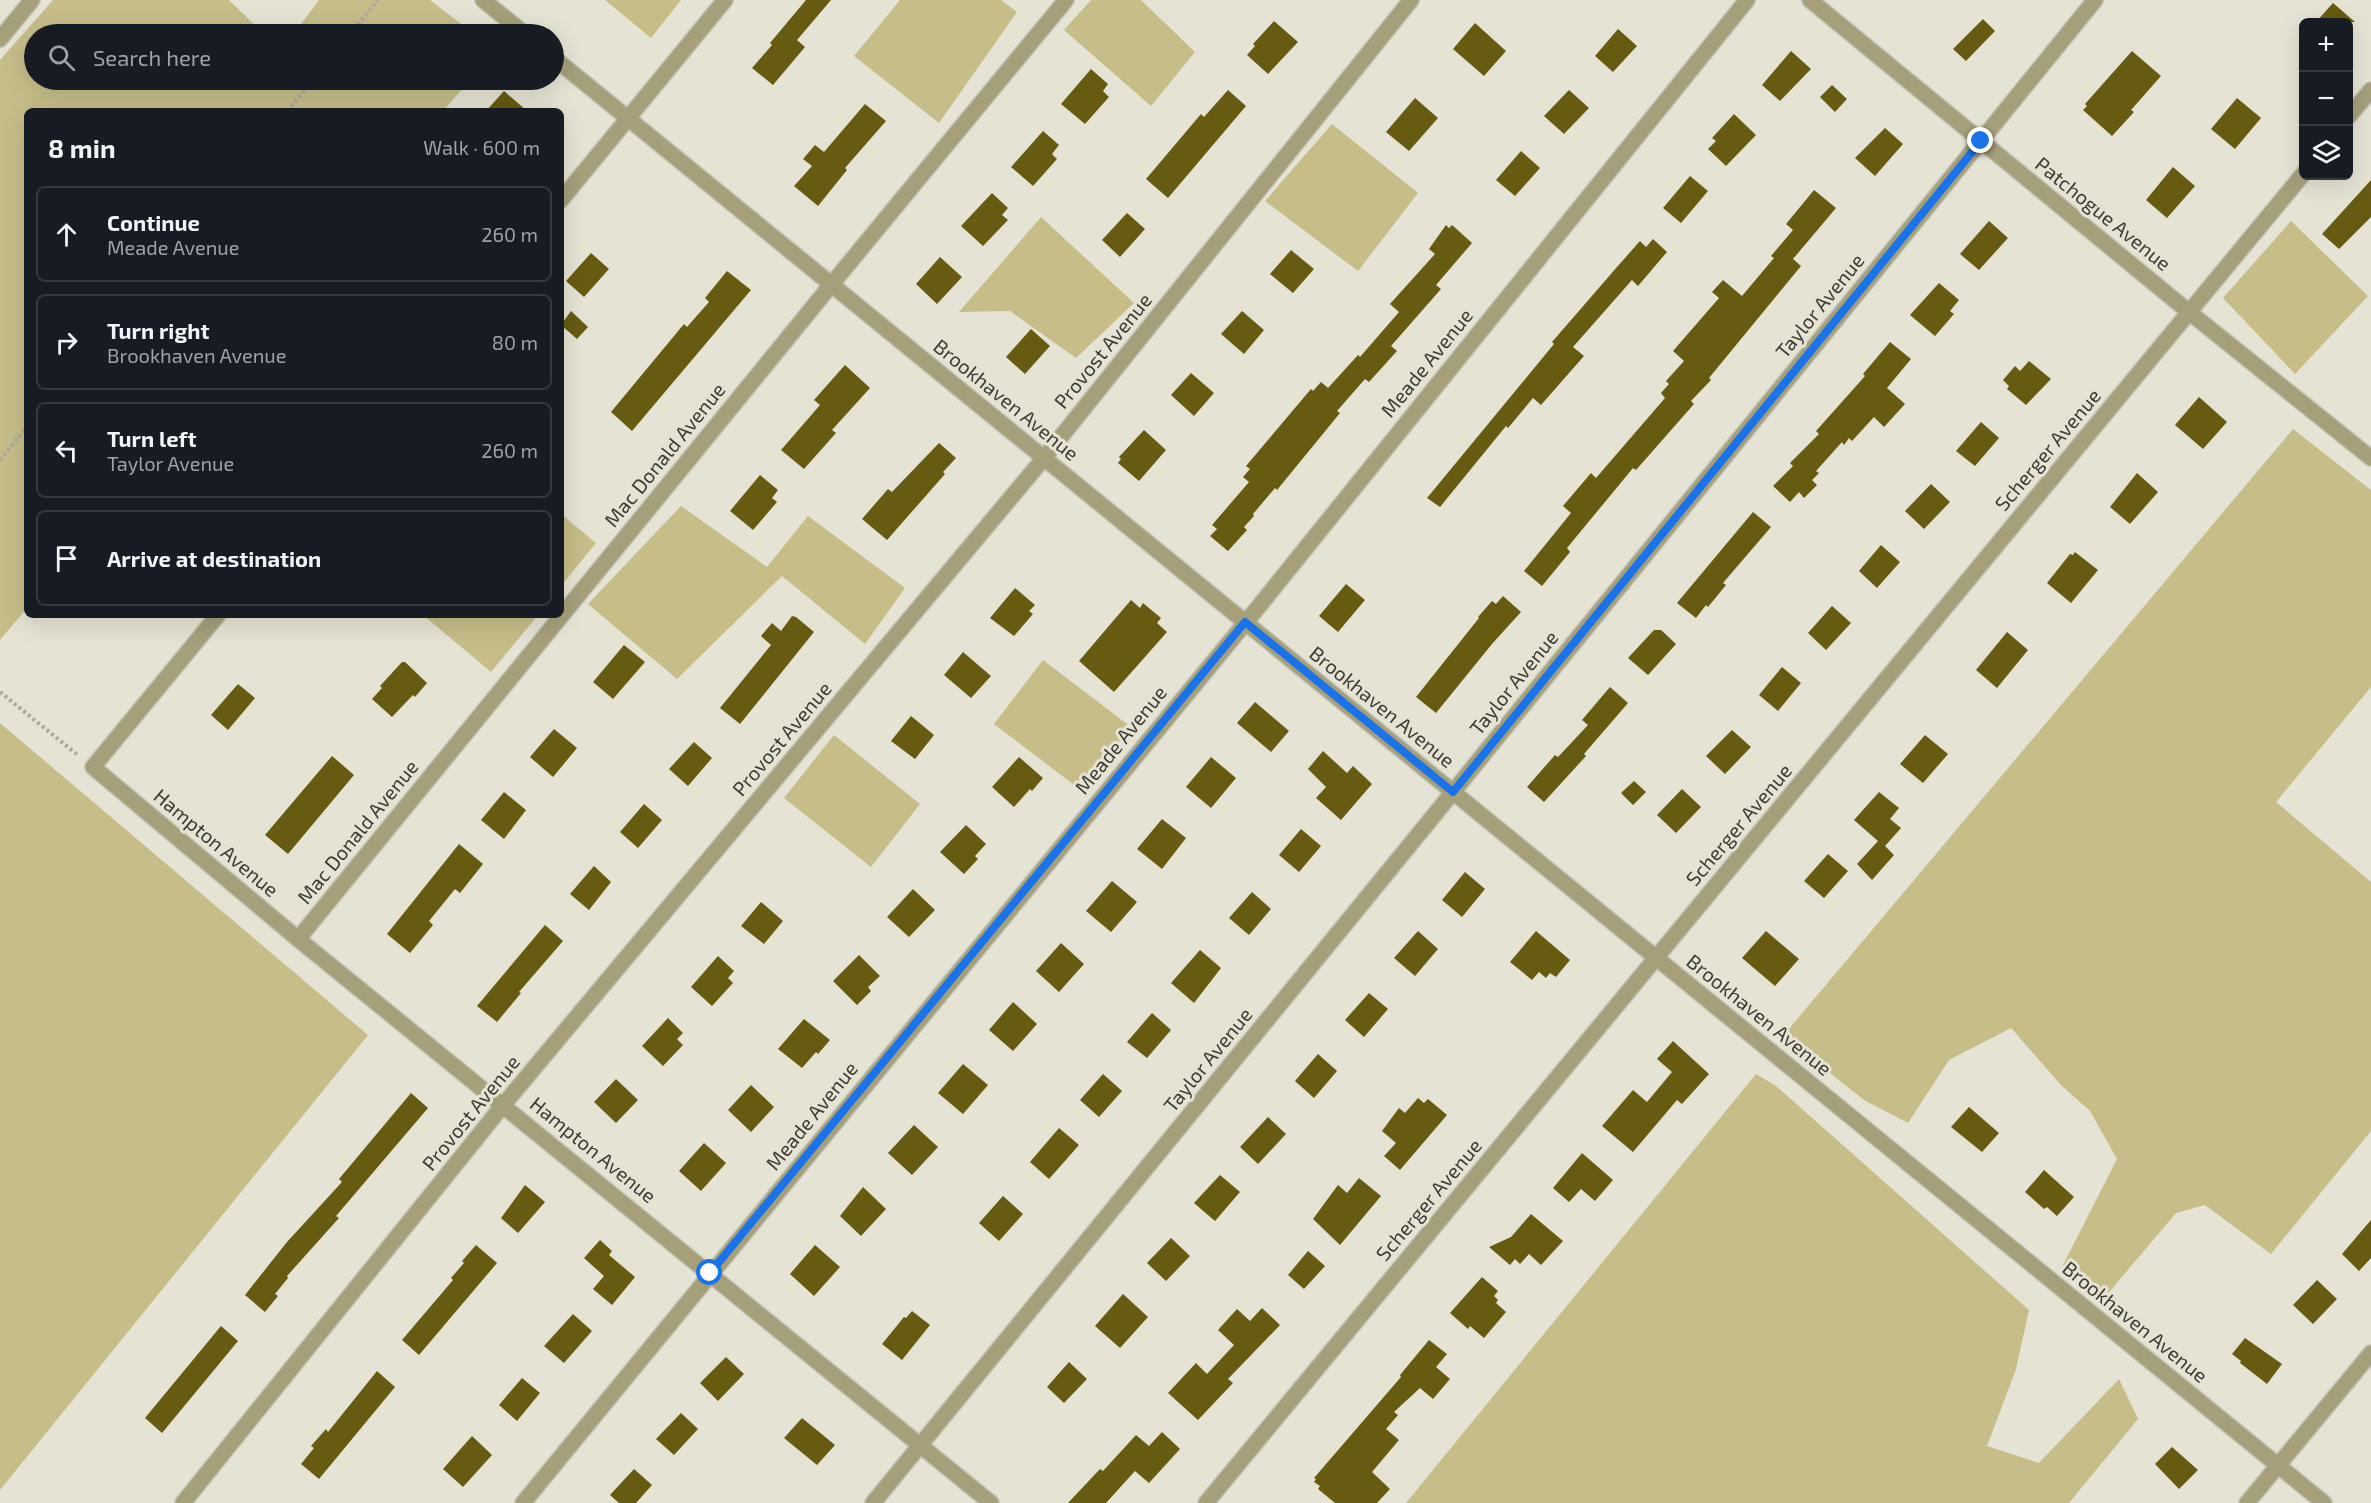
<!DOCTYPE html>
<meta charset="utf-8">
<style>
body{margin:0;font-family:"Exo 2",sans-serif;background:#20242c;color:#f1f3f6}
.controls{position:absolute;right:18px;top:18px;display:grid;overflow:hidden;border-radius:9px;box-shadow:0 6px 24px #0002}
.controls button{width:54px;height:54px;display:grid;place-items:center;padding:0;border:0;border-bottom:2px solid #363941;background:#171b24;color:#f1f3f6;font:30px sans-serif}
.stop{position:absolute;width:18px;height:18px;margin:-14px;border:4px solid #1a73e8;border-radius:50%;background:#fff}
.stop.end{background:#1a73e8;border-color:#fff;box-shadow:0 2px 6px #0008}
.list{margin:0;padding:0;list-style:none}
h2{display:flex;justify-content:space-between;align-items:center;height:78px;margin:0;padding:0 24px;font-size:26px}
h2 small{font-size:20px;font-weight:400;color:#9ea1a6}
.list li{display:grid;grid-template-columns:39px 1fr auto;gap:18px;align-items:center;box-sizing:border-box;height:96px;margin:0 12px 12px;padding:0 12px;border:2px solid #363941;border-radius:9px}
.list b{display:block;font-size:22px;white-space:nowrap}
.list p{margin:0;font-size:20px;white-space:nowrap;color:#9ea1a6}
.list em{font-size:20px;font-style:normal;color:#9ea1a6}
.icon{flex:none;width:33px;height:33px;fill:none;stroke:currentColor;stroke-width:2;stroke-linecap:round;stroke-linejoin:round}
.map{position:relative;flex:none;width:2371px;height:1503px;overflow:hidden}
.search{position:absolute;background:#171b24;box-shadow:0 6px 24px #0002;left:24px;top:24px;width:540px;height:66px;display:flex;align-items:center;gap:15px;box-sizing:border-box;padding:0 21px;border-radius:33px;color:#9ea1a6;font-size:22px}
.panel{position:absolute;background:#171b24;box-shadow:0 6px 24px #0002;left:24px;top:108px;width:540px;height:510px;border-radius:9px}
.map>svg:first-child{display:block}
</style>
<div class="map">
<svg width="2371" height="1503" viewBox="0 0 2371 1503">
<rect width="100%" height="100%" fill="#e5e3d3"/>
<path fill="#c6bd89" d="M53,0H229L260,30L295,32L319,0H430L474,34H34V80H470L443,111H27V608L0,640V60Z
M605,0H681L651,38Z
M900,0H1001L1017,12L939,123L854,56Z
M1091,0H1141L1195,52L1151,106L1064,30Z
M1332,124L1418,193L1358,271L1265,201Z
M1041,217L1134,303L1076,358L1010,311L959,312Z
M2291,221L2368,296L2295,374L2223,298Z
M2293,429L2371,490V687L2276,802L2371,882V1131L2271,1254L2205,1205L2176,1213L2099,1304L2063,1265L2117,1159L2090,1111L2061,1085L2011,1028L1949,1060L1908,1123L1864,1100L1783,1036Z
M681,506L767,567L808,516L905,588L865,644L782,576L677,679L588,604Z
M561,514L596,543L561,586Z
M423,615H538L491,672Z
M1043,660L1131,727L1082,791L994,724Z
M0,723L368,1035L0,1490Z
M834,735L920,804L871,867L784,798Z
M1756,1074L1776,1086L2029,1310L2016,1369L1987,1446L2039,1463L2119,1379L2138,1419L2069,1503H1406Z"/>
<path fill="#665b10" d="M806,0H831L797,40L805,47L773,85L752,68L772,45L770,43Z
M2333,3L2355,22H2316Z
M1983,19L1995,31L1966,61L1953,49Z
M1274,21L1298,42L1268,74L1247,55L1255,46L1253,44Z
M1475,23L1506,51L1484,76L1453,49Z
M1618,29L1637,46L1613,72L1595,56Z
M1791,51L1811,69L1780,101L1762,85Z
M2132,51L2161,76L2131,110L2134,112L2112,136L2083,110L2087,106L2085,104Z
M1091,69L1108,84L1103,91L1109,97L1085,124L1061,104Z
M1832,85L1847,99L1835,112L1820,97Z
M1228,90L1246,106L1168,198L1146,179L1201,114L1204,117Z
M1569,90L1589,108L1564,134L1544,116Z
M504,91L527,111H486Z
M1415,98L1438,118L1409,151L1386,132Z
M2237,98L2261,118L2235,149L2211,129Z
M865,104L886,121L845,168L847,170L818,206L794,186L812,166L803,159L815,145L824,152Z
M1734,114L1756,135L1726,166L1708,149L1716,141L1712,138Z
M1885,128L1903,144L1875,176L1855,158Z
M1043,131L1059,145L1052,154L1057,159L1033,186L1011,167Z
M1521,151L1540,168L1515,196L1496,180Z
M2173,167L2195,186L2167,218L2146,200Z
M1690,176L1708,191L1681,223L1663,208Z
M2371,180V217L2339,249L2322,234Z
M1814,190L1836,208L1793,259L1801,266L1709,378L1711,380L1691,401L1694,404L1636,470L1633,468L1567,548L1570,552L1542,586L1524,571L1571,513L1563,506L1591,473L1596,478L1665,398L1661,393L1669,384L1666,381L1684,361L1673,351L1719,298L1712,292L1723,280L1742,296L1774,258L1771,256L1793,230L1786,224Z
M992,193L1008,208L1002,215L1008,220L983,246L961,226Z
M1127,213L1145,229L1120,257L1102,240Z
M1989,221L2008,238L1979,270L1960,254Z
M1446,225L1449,228L1452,225L1472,243L1436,285L1441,289L1391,346L1397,351L1369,382L1365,379L1337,411L1340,413L1277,490L1275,488L1253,514L1254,516L1244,527L1247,530L1228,551L1210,536L1217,529L1212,525L1249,482L1243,477L1250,469L1246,466L1311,389L1313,391L1321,382L1328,388L1358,355L1360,357L1399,312L1390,304L1435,254L1429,249Z
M1653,239L1667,252L1638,286L1632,280L1573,347L1584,356L1541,405L1533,398L1508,428L1506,426L1440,507L1427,498L1554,344L1552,342L1617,267L1640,241L1646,247Z
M1291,250L1314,269L1293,293L1270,274Z
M591,253L609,269L584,297L566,281Z
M940,257L962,277L937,304L916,284Z
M727,271L751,290L632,431L611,412L684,324L687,327L709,302L705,298Z
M1939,283L1959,300L1950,311L1954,314L1935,336L1910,315Z
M571,311L588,327L577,339L561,325Z
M1242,311L1264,330L1244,354L1221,334Z
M1031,329L1050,346L1025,374L1006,357Z
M1890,342L1911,359L1887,388L1905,404L1884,427L1874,417L1852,441L1849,438L1844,445L1842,442L1816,471L1819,473L1812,480L1817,485L1804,498L1799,492L1790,502L1773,486L1793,466L1790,463L1819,434L1816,431L1865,376L1863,374Z
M2029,361L2051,379L2026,405L2007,389L2009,386L2003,380L2015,366L2020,371Z
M845,365L870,388L832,430L836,433L804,469L781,450L820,405L814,400Z
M1191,373L1214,393L1194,416L1171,395Z
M2199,397L2227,422L2203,449L2175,425Z
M1981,422L1999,438L1975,466L1956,451Z
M1144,430L1166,450L1139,481L1118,463L1121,459L1119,457Z
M939,443L956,458L943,472L945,474L887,540L862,519L888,489L892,492Z
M2137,473L2158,492L2130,524L2110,507Z
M760,475L778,490L772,498L777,502L753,530L730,511Z
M1931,484L1950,502L1924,529L1905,511Z
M1753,512L1771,527L1723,583L1726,585L1708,607L1706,605L1696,618L1677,603Z
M1881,545L1900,562L1877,588L1859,571Z
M2075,552L2098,570L2071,603L2047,583L2070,554L2073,555Z
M1346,584L1365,600L1338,632L1319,616Z
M1015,588L1035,605L1029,611L1033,614L1014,636L990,618Z
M1503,596L1521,612L1492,644L1436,713L1416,697L1479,618L1478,617L1492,601L1496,604Z
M1131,600L1140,608L1143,603L1161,618L1157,623L1167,632L1114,692L1079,661Z
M1832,606L1851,623L1826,650L1808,633Z
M792,616L796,617L814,632L740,724L720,708L771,645L761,636L772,623L781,631Z
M1654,630H1661L1676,644L1648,675L1628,658Z
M2007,632L2028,650L1997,688L1976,670Z
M624,645L645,662L613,699L593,682Z
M963,652L991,676L971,698L944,675Z
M402,662H405L427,683L415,697L413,695L392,717L372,699L382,688L380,686Z
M1782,667L1801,683L1778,711L1759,695Z
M238,684L255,698L228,730L211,715Z
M1610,687L1628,703L1584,754L1586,756L1544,802L1527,787L1555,755L1558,757L1588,725L1582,720Z
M1255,702L1289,731L1271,752L1237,723Z
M911,716L934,735L915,759L891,741Z
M554,729L577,748L553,777L530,757Z
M1732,730L1751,747L1725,774L1706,756Z
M1925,735L1948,754L1923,783L1900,764Z
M694,742L712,758L688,786L669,769Z
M1323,751L1347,773L1353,766L1372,784L1341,820L1316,798L1326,787L1308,769Z
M332,756L354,775L288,854L265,835Z
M1019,757L1043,778L1032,791L1030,789L1014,807L992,787Z
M1211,757L1236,778L1211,808L1186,787Z
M1634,781L1646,792L1633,805L1621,793Z
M1682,789L1701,807L1676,833L1657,815Z
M504,792L526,810L504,839L481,820Z
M1879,792L1899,808L1890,819L1901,828L1885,846L1894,855L1872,880L1857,864L1878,841L1854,820Z
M644,804L662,820L638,848L620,832Z
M1162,819L1186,838L1162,869L1137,849Z
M966,825L986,844L975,856L978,859L964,874L940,852Z
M1301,829L1321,846L1299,872L1279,855Z
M459,844L483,864L460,893L455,889L429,921L433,925L410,953L387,934Z
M1828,854L1848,871L1824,898L1804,881Z
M594,866L611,882L589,910L570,894Z
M1465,872L1485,889L1462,917L1442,900Z
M1112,881L1137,902L1111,932L1086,911Z
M913,889L935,910L909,937L887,917Z
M1252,892L1271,909L1249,935L1229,918Z
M761,902L783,921L764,944L741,926Z
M545,925L563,941L519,992L521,993L497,1022L477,1006Z
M1418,931L1438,949L1415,976L1394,958Z
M1536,931L1570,960L1556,977L1550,973L1546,978L1539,972L1532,980L1510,962Z
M1766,931L1799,959L1775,986L1742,958Z
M1061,943L1084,964L1059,992L1036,971Z
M1200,950L1221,968L1194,1003L1171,983Z
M859,955L880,976L868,987L871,991L857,1005L833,981Z
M718,956L734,971L728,978L733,983L712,1006L691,987Z
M1369,993L1388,1009L1364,1037L1345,1020Z
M1013,1002L1037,1024L1013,1051L989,1030Z
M1152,1013L1171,1030L1147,1058L1127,1042Z
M668,1018L683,1033L677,1039L683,1045L663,1066L642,1046Z
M804,1019L830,1040L818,1054L816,1052L802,1068L778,1049Z
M1673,1041L1709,1074L1682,1104L1677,1100L1633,1152L1602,1126L1633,1090L1647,1102L1672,1072L1657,1059Z
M1318,1054L1337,1071L1314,1098L1295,1081Z
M963,1064L988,1085L963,1114L938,1093Z
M1103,1074L1122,1091L1099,1117L1080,1100Z
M616,1079L638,1100L616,1123L594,1102Z
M751,1085L774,1107L751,1132L728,1110Z
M411,1093L428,1108L336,1216L339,1218L287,1276L288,1278L275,1294L278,1296L265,1312L245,1295L287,1242L342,1182L339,1179Z
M1418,1098L1424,1103L1428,1099L1447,1115L1400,1170L1384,1156L1396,1143L1382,1131L1399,1108L1405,1113Z
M1969,1107L1999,1133L1982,1152L1951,1127Z
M1268,1117L1286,1134L1258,1164L1240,1147Z
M914,1125L938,1147L912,1175L888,1153Z
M1059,1128L1079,1145L1049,1179L1030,1162Z
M704,1143L726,1163L701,1191L679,1171Z
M1582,1153L1613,1180L1595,1201L1581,1189L1569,1202L1553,1188Z
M2044,1170L2074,1197L2057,1216L2047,1207L2044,1209L2025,1192Z
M1220,1175L1240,1192L1215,1221L1194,1203Z
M1359,1178L1381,1196L1340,1245L1313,1219L1338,1185L1347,1193Z
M525,1185L545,1202L518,1233L501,1218Z
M863,1187L886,1209L861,1236L840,1216Z
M1003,1196L1023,1214L999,1241L979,1223Z
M1531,1214L1563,1241L1541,1265L1529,1254L1520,1264L1515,1259L1510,1265L1489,1247L1511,1237Z
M2371,1220V1258L2359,1271L2342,1254Z
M1171,1238L1190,1256L1166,1281L1147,1263Z
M600,1240L612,1251L609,1255L635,1277L612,1305L593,1289L604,1276L584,1258Z
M476,1245L497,1263L419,1355L402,1340L453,1280L451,1278L464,1263L462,1261Z
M815,1245L840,1267L814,1296L790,1274Z
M1308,1251L1325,1266L1304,1289L1288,1275Z
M1482,1277L1498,1291L1494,1296L1498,1300L1496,1303L1506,1312L1484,1338L1470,1326L1468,1329L1450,1313Z
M2317,1280L2337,1299L2313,1324L2293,1305Z
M1123,1294L1148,1317L1120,1348L1095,1326Z
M1262,1308L1280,1325L1228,1379L1233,1383L1198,1420L1168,1393L1196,1363L1207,1374L1234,1345L1218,1330L1237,1309L1250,1321Z
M912,1311L930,1325L902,1360L882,1344L904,1317L906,1318Z
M573,1314L592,1331L564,1363L544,1346Z
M221,1326L238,1341L162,1433L145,1418Z
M2245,1338L2282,1364L2267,1384L2240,1363L2241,1361L2232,1354Z
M1429,1340L1447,1354L1436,1367L1450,1379L1433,1399L1420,1388L1394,1412L1398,1415L1386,1429L1399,1440L1372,1472L1390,1489L1377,1503H1335L1318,1489L1320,1486L1314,1482L1316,1479L1314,1478L1401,1377L1400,1375Z
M726,1357L744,1374L718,1401L700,1383Z
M1069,1362L1087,1379L1064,1403L1047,1387Z
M377,1371L395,1387L319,1479L301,1464L314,1448L311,1446L326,1429L328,1432Z
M522,1378L540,1393L517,1421L499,1405Z
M681,1413L698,1429L674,1455L656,1439Z
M802,1418L835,1445L817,1465L784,1438Z
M1162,1432L1180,1449L1149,1483L1135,1471L1106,1503H1068L1100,1469L1103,1471L1136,1435L1149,1446Z
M472,1436L492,1455L463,1487L443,1469Z
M2172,1447L2198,1470L2179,1489L2155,1464Z
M634,1469L652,1485L636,1503H619L610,1495Z"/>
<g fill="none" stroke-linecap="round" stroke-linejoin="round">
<g stroke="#c3c1b3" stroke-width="18">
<path id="minor" d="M483,0L525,34
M1810,0L2189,312L2371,458
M0,39L32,0
M554,58L2324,1503
M2348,117L2371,90
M561,200L725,0
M218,615L93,767L298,939L991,1503
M298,939L831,285L1066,0
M183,1503L504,1104L1044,458L1411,0
M523,1503L1260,605L1747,0
M873,1503L1453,792L2095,0
M1206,1503L2304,173
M2247,1503L2371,1353"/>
</g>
<path stroke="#acaa9d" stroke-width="4" stroke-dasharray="3 3" stroke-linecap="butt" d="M350,34L378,0
M287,111L313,80
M0,460L27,427
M0,692L79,756"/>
<use href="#minor" stroke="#a59f7a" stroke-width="15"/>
</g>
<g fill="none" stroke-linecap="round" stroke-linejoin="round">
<path stroke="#1a73e8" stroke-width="8" d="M710,1273L1245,622L1453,792L1981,141"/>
</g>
<g text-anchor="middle" stroke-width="6" stroke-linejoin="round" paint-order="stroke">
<g font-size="20" fill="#3c3b35" stroke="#e5e3d3">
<text transform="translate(2103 214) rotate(39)" y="7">Patchogue Avenue</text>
<text transform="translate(1820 306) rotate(-51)" y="7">Taylor Avenue</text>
<text transform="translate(1103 351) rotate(-51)" y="7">Provost Avenue</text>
<text transform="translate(1427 363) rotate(-51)" y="7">Meade Avenue</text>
<text transform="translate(1006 400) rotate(39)" y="7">Brookhaven Avenue</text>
<text transform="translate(2048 450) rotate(-50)" y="7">Scherger Avenue</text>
<text transform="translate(665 455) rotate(-51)" y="7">Mac Donald Avenue</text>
<text transform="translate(1514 683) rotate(-51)" y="7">Taylor Avenue</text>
<text transform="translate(1382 707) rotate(39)" y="7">Brookhaven Avenue</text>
<text transform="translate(782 739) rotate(-50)" y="7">Provost Avenue</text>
<text transform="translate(1121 740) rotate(-51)" y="7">Meade Avenue</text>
<text transform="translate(1739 825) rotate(-50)" y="7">Scherger Avenue</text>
<text transform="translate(358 832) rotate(-51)" y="7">Mac Donald Avenue</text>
<text transform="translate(216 843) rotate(40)" y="7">Hampton Avenue</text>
<text transform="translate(1759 1015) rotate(39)" y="7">Brookhaven Avenue</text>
<text transform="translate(1208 1060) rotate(-51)" y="7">Taylor Avenue</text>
<text transform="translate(471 1113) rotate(-51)" y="7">Provost Avenue</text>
<text transform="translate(812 1116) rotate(-51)" y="7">Meade Avenue</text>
<text transform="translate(593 1150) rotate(39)" y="7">Hampton Avenue</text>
<text transform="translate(1429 1200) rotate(-50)" y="7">Scherger Avenue</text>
<text transform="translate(2135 1322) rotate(39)" y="7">Brookhaven Avenue</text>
</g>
</g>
</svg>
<div class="controls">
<button>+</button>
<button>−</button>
<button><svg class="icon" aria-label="layers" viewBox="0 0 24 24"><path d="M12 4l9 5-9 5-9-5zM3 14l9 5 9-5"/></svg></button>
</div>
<div class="stop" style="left:710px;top:1273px"></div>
<div class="stop end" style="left:1981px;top:141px"></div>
<div class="search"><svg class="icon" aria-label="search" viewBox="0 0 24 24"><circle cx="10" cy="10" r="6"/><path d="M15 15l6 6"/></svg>Search here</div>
<section class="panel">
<h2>8 min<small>Walk · 600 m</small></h2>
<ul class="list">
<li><svg class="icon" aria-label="ahead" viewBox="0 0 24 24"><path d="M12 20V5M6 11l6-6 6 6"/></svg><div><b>Continue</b><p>Meade Avenue</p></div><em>260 m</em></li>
<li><svg class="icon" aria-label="right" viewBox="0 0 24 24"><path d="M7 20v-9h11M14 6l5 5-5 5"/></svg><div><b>Turn right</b><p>Brookhaven Avenue</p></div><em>80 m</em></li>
<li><svg class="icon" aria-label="left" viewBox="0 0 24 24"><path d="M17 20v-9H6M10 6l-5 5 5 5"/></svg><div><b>Turn left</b><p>Taylor Avenue</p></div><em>260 m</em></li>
<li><svg class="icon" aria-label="arrive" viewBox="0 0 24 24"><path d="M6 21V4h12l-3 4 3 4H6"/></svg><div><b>Arrive at destination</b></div></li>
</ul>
</section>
</div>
